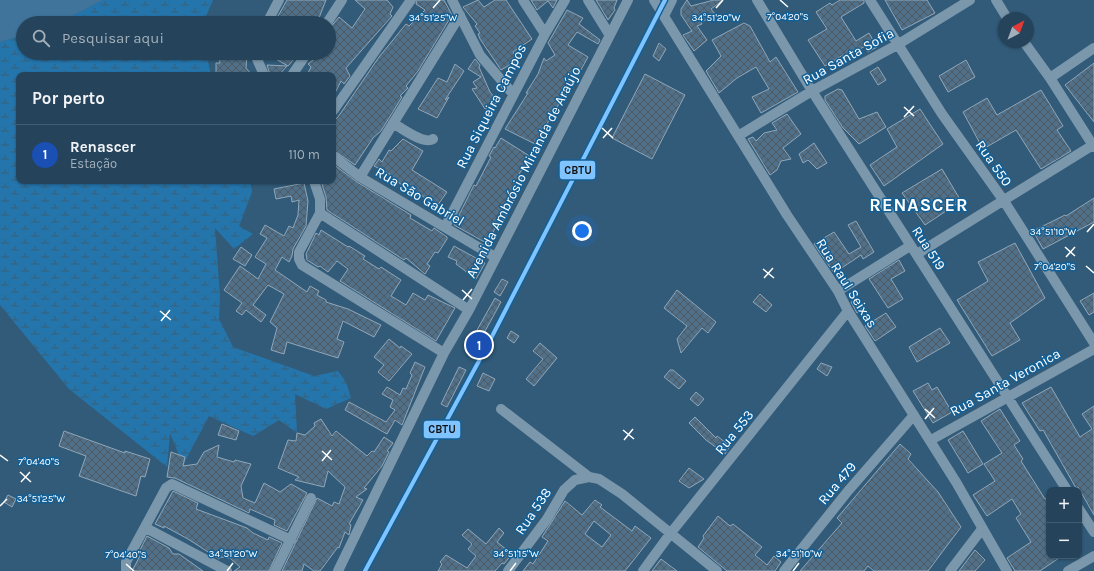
<!DOCTYPE html>
<html lang="pt">
<meta charset="utf-8">
<style>
body{margin:0;font-family:Karla,sans-serif;background:#2d4b61;color:#f1f3f6}
.controls{position:absolute;right:12px;bottom:12px;display:grid;overflow:hidden;border-radius:8px;box-shadow:0 1px 3px #0004}
.controls button{width:36px;height:36px;display:grid;place-items:center;padding:0;border:0;border-bottom:1px solid #425c71;background:#25445b;color:#f1f3f6;font:20px sans-serif}
.compass{position:absolute;left:998px;top:12px;width:36px;height:36px;border-radius:50%;background:#25445b;box-shadow:0 1px 3px #0004;rotate:41deg}
.you{position:absolute;left:582px;top:231px;width:14px;height:14px;margin:-10px;border:3px solid #fff;border-radius:50%;background:#1a73e8;box-shadow:0 0 0 6px #1a73e833}
.badge{display:grid;place-items:center;width:26px;height:26px;border-radius:50%;background:#8bbbb9;color:#fff;font-size:13px;font-weight:700}
.pin{position:absolute;translate:-50% -50%;border:2px solid #fff;box-shadow:0 1px 4px #0006}
.list{margin:0;padding:0;list-style:none}
h2{display:flex;justify-content:space-between;align-items:center;height:52px;margin:0;padding:0 16px;font-size:17px}
h2 small{font-size:13px;font-weight:400;color:#a3b0bb}
.list li{display:grid;grid-template-columns:26px 1fr auto;gap:12px;align-items:center;box-sizing:border-box;height:60px;padding:0 16px;border-top:1px solid #425c71}
.list b{display:block;font-size:15px;white-space:nowrap}
.list p{margin:0;font-size:13px;white-space:nowrap;color:#a3b0bb}
.list em{font-size:13px;font-style:normal;color:#a3b0bb}
.icon{flex:none;width:22px;height:22px;fill:none;stroke:currentColor;stroke-width:2;stroke-linecap:round;stroke-linejoin:round}
.map{position:relative;flex:none;width:1094px;height:571px;overflow:hidden}
.search{position:absolute;background:#25445b;box-shadow:0 1px 3px #0004;left:16px;top:16px;width:320px;height:44px;display:flex;align-items:center;gap:10px;box-sizing:border-box;padding:0 14px;border-radius:22px;color:#a3b0bb;font-size:15px}
.panel{position:absolute;background:#25445b;box-shadow:0 1px 3px #0004;left:16px;top:72px;width:320px;height:112px;border-radius:8px}
.map>svg:first-child{display:block}
</style>
<div class="map">
<svg width="1094" height="571" viewBox="0 0 1094 571">
<defs>
<pattern id="wetland-marsh" width="20" height="14" patternUnits="userSpaceOnUse"><rect width="20" height="14" fill="#2475ac"/><path d="M1 5h8M5 5V1M11 12h8M15 12V8" fill="none" stroke="#3a5e77"/></pattern>
<pattern id="building-cross-hatch" width="8" height="8" patternUnits="userSpaceOnUse"><rect width="8" height="8" fill="#4f7088"/><path d="M0 0l8 8M0 8l8-8" fill="none" stroke="#4d5a64"/></pattern>
</defs>
<rect width="100%" height="100%" fill="#315b79"/>
<path fill="url(#wetland-marsh)" d="M103,0H213L203,23H59Z
M23,35V53H206L211,75H19V181H250L252,192L239,226L253,234L234,249L215,228L220,296L219,319L233,347L314,376L338,371L346,382L351,398L326,409L295,394L297,433L279,420L253,436L209,416L183,465L170,433L167,467L69,389L0,305V42Z"/>
<path fill="#40749b" d="M0,0H103L59,23H23V35L0,42Z"/>
<path fill="url(#building-cross-hatch)" stroke="#90a7b9" fill-rule="evenodd" d="M287,0H326L317,23L308,17L306,23H274Z
M355,0H387L393,7L390,14L392,16L346,68L350,76L344,84L341,81L333,97V75H307L311,67L308,64L313,60L315,53H329V29L339,17L352,28L365,9Z
M417,0H444L452,15L418,71L406,86L408,88L400,96L402,97L381,131L373,138L355,165L333,150V122L338,117L379,57L406,24L409,26L425,10L416,4Z
M478,0L484,7L495,0H506L532,39L513,52L518,60L501,70L480,39L478,34L480,33L475,26L477,24L463,7Z
M531,0H557L553,8L548,1L537,10Z
M596,0H617L614,8L615,10L608,20Z
M687,0L691,6L714,0H723L711,9L716,15L701,22L702,24L697,26L707,40L694,51L683,35L692,31L681,15V9Z
M840,0H864V3L841,17L856,41L869,33L877,47L868,52L865,46L845,58L843,55L825,66L808,40L827,29L816,12L830,3L832,5Z
M885,0H927L935,13L902,30Z
M567,10L583,18L579,24L600,40L598,44L577,32L568,45L588,57L578,75L576,74L568,93L562,99L545,127L549,130L541,147L505,129L528,93H526L538,74L544,58L546,61L555,55L548,43Z
M744,23L750,26L770,62L776,57L798,92L761,113L752,97L769,89L756,67L737,78L719,93L706,71L721,56L712,40Z
M659,43L666,49L659,61L653,56Z
M219,53L247,56L246,68L252,75H216V63H220Z
M265,53H286L294,59L288,66Z
M475,59L480,65L479,67L490,92L498,102L485,109L472,89L477,88L473,82L481,77L468,69Z
M966,60L975,77L948,92L939,76Z
M1094,63V122L1065,85Z
M455,64L464,71L445,100L449,97L437,118L418,109L438,78L447,82Z
M267,65L287,66L279,75H270Z
M878,67L886,80L878,85L870,72Z
M645,74L685,95L652,159L612,138Z
M838,89L842,90L859,119L877,112L886,127L859,144L843,128L825,100V96Z
M1041,90L1063,126L1057,130L1071,151L1041,169L1016,130L983,149L963,112L987,98L997,115Z
M920,109L943,144L884,186L870,165L897,147L887,129Z
M787,114L801,134L783,148L791,159L781,161L777,170L770,175L748,139L753,137L756,141L764,133L777,130L772,123Z
M501,138L531,157L519,174L523,176L517,186L520,187L508,213L498,230L495,228L488,244L454,225L474,185L476,186L491,157L489,156L494,147L495,148Z
M403,139L423,151L412,170L447,192L437,206L421,195L420,197L389,176L390,174L374,166L379,159L382,162L389,150L391,151Z
M814,143L827,163L817,169L808,160L803,163L799,154Z
M333,164L357,182L411,215L410,218L432,231L434,228L447,237V239L438,253L435,252L427,264L430,266L425,274L406,258L404,260L327,210L326,197L321,181H333Z
M942,169L961,201L925,225L902,193Z
M304,183L308,201L306,226L293,249L292,256L289,262L282,257L275,270L307,292L310,286L319,291L317,295L326,300V302L348,309L381,325L374,337L343,321L337,339L344,342L338,358L287,342L284,354L271,350L277,328L270,322L284,294L268,285L253,305L266,315L261,322L246,310L242,315L236,311L242,303L224,290L240,266L258,279L266,264L255,257L267,238L260,234L265,225L284,236L289,226L293,228L298,215L299,200L292,202L291,196L276,199L274,189Z
M1094,198V222L1043,249L1033,231L1065,215L1066,216Z
M856,221L874,252L863,259L861,255L834,273L814,244L834,232L849,254L861,247L848,225Z
M321,230L348,247L349,246L365,256L363,259L379,269L381,267L401,280L391,296L406,305L413,293L425,300L428,295L455,308L436,341L340,281L348,269L337,261L328,272L320,266L318,267L307,260L306,254L316,233L319,235Z
M1015,243L1045,298L1010,323L1020,340L992,356L957,300L988,281L978,262Z
M454,246L485,263L476,279L456,264L457,261L448,257Z
M241,247L252,255L245,266L233,259Z
M899,260L905,271L891,279L903,299L888,308L869,279Z
M502,279L508,282L500,296L494,292Z
M677,290L716,322L708,333L702,328L681,353L677,339L687,326L664,308Z
M1094,293V312L1089,315L1080,301Z
M760,294L772,305L766,312L753,302Z
M495,298L501,302L484,333L477,330Z
M856,300L862,310L857,313L851,302Z
M886,313L896,327L875,341L865,326Z
M940,328L950,343L917,362L909,347Z
M511,331L519,336L514,343L507,338Z
M389,339L400,348L401,346L412,354L389,381L378,372L384,365L374,357Z
M540,343L557,358L534,386L526,379L543,359L533,351Z
M415,362L425,367L402,425L395,420L387,434L345,410L349,402L386,422L395,410L390,407L393,400L382,394L387,387L400,395L403,388L406,389L412,375L410,373Z
M821,363L832,367L827,376L817,369Z
M459,367L466,370L447,407L441,404Z
M670,370H673L686,381L679,389L664,377Z
M483,373L495,379L489,391L477,386Z
M928,383L932,390L937,387L952,412L933,423L913,391Z
M1051,387L1080,437L1092,429L1082,414L1094,406V515L1078,487L1076,488L1043,430L1040,431L1022,403Z
M696,392L704,399L698,406L690,399Z
M1000,409L1020,441L1014,445L1023,459L1021,461L1045,499L1049,497V556H1062L1040,571H1015L1007,558L1031,542L1016,518L1021,514L1012,499L987,516L973,495L995,481L984,464L1002,453L981,421Z
M695,417L716,438L717,436L730,446L725,454L706,440L689,423Z
M321,419L332,436L336,431L367,456L372,451L374,452L384,437L393,443L387,451L389,452L382,466L364,488L367,489L356,497L363,500L349,524L351,525L349,535L345,532L339,548L338,547L320,571H314L304,564L302,571H282L317,498L332,506L334,502L339,504L345,487L328,471L324,487L295,480L299,477L278,468L288,440L296,441L297,433L305,435L315,426L314,423Z
M222,424L239,431L236,440L218,435Z
M64,431L125,453V451L150,459L145,477L141,476L136,496L79,476L86,456L59,446Z
M963,431L983,464L968,473L948,440Z
M900,444L911,454L908,459L938,492L961,527L928,571H874L868,566L864,571H800L842,523L837,518Z
M219,445L217,457L234,462L235,460L251,464L241,486L243,498L255,503L264,483L280,492L291,484L307,493L287,531L274,525L275,520L250,509L249,513L175,478L167,477L171,452L185,457L183,466L197,464L204,452Z
M689,468L704,479L689,488L679,481Z
M173,491L198,503L196,509L247,528L253,533L268,540L269,537L282,543L269,571H234L240,567L230,558L220,557L219,559L188,539L164,526V528L155,524Z
M8,495L16,499L12,507L4,502Z
M595,500L602,505L600,507L632,531L635,526L651,538L625,571H523L530,562L533,564L548,541L542,537L565,501L582,515ZM594,521L611,535L602,547L585,534Z
M718,516L730,526L733,524L762,547L755,555L767,565L774,556L781,562L775,571H727L698,547L704,538L703,536Z
M499,528L504,533L497,542L512,554L504,564L502,563L495,571H438L442,564L440,562L446,555L467,568L476,556L468,549L472,544L462,535L468,529L486,544Z
M147,536L169,548L173,554H179L203,571H132L142,552L140,550Z
M975,550L985,560L975,571H959Z
M661,559L677,571H652Z"/>
<g fill="none" stroke-linecap="round" stroke-linejoin="round">
<path stroke="#7b97ab" stroke-width="10" d="M452,0L480,55L513,94
M523,0L545,34
M588,0L609,34
M654,0L787,215L838,291L848,311L956,482L1007,571
M757,0L812,91L1067,490
M870,0L942,114L1004,201L1094,343
M996,0L1007,18
M664,16L672,0
M267,23L279,0
M327,23L342,0
M1024,42L1050,78L1094,147
M257,53V59L264,75
M292,75L307,53
M1050,78L1094,48
M333,111L411,0
M393,123C401,128 424,145 433,139
M738,136L812,91L897,45L970,0
M333,156L360,177L495,257
M360,177L460,15
M314,181L320,199V213L299,252V259L302,265L444,353
M320,213L469,310
M445,227L545,34L565,0
M917,254L1093,145
M838,291L910,246
M501,409L589,477
M931,440L1094,349
M1079,509L1094,532
M146,528L227,571
M126,571V562L166,488L172,484L291,540
M275,571L311,498
M338,571L444,353L469,310L628,0
M508,571L547,519L564,490L575,480L589,477L599,479L622,494L717,571
M643,571L670,534L848,311
M784,571L848,491L914,415
M950,571L982,529
M1068,571L1094,556"/>
<g stroke="#136097" stroke-width="7">
<path id="rail-1" d="M365,571L486,348L665,0"/>
</g>
<use href="#rail-1" stroke="#80c4ff" stroke-width="4"/>
</g>
<path fill="none" stroke="#fff" stroke-width="1.5" d="M780,0L788,7M433,8L440,0M716,8L723,0M904,107L914,116M904,117L914,106M602,128L613,138M603,138L612,128M1087,232L1094,224M1065,247L1075,256M1066,257L1075,247M1086,266L1094,273M763,269L774,278M764,278L773,268M462,290L472,299M463,300L472,289M160,311L171,320M161,321L170,310M925,409L935,418M925,419L934,408M623,430L634,439M624,440L633,429M322,451L332,460M0,455L8,461M322,461L331,450M20,472L31,482M21,482L30,472M0,506L7,499M126,564L134,571M227,571L233,563M510,571L516,563M793,571L799,563"/>
<g text-anchor="middle" stroke-width="3" stroke-linejoin="round" paint-order="stroke">
<g font-size="14" fill="#fff" stroke="#136097">
<text transform="translate(848 56) rotate(-29)" y="5">Rua Santa Sofia</text>
<text transform="translate(491 106) rotate(-63)" y="5">Rua Siqueira Campos</text>
<text transform="translate(994 163) rotate(55)" y="5">Rua 550</text>
<text transform="translate(523 172) rotate(-63)" y="5">Avenida Ambrósio Miranda de Araújo</text>
<text transform="translate(420 196) rotate(31)" y="5">Rua São Gabriel</text>
<text transform="translate(929 248) rotate(57)" y="5">Rua 519</text>
<text transform="translate(847 283) rotate(58)" y="5">Rua Raul Seixas</text>
<text transform="translate(1005 382) rotate(-29)" y="5">Rua Santa Veronica</text>
<text transform="translate(734 432) rotate(-51)" y="5">Rua 553</text>
<text transform="translate(837 483) rotate(-50)" y="5">Rua 479</text>
<text transform="translate(533 511) rotate(-56)" y="5">Rua 538</text>
</g>
<g font-size="18" font-weight="bold" letter-spacing="1" fill="#fff" stroke="#136097">
<text x="919" y="211">RENASCER</text>
</g>
</g>
<g font-size="10" text-anchor="middle" fill="#fff" stroke="#136097" stroke-width="3" stroke-linejoin="round" paint-order="stroke">
<text x="788" y="20">7°04'20"S</text>
<text x="433" y="21">34°51'25"W</text>
<text x="716" y="21">34°51'20"W</text>
<text x="1053" y="235">34°51'10"W</text>
<text x="1055" y="270">7°04'20"S</text>
<text x="39" y="465">7°04'40"S</text>
<text x="41" y="502">34°51'25"W</text>
<text x="233" y="557">34°51'20"W</text>
<text x="516" y="557">34°51'15"W</text>
<text x="799" y="557">34°51'10"W</text>
<text x="126" y="558">7°04'40"S</text>
</g>
<g stroke="#136097" stroke-width="1.5">
<rect x="559" y="160" width="37" height="20" rx="4" fill="#80c4ff"/>
<rect x="423" y="420" width="38" height="19" rx="4" fill="#80c4ff"/>
</g>
<g font-size="11" text-anchor="middle" font-weight="bold" fill="#111">
<text x="578" y="174">CBTU</text>
<text x="442" y="433">CBTU</text>
</g>
</svg>
<div class="controls">
<button>+</button>
<button>−</button>
</div>
<svg class="compass" viewBox="-18 -18 36 36"><path d="M0-13l5 13h-10z" fill="#e53935"/><path d="M0 13l5-13h-10z" fill="#a3b0bb"/></svg>
<div class="you"></div>
<div class="pin badge" style="left:479px;top:345px;background:#1a4fb4">1</div>
<div class="search"><svg class="icon" aria-label="search" viewBox="0 0 24 24"><circle cx="10" cy="10" r="6"/><path d="M15 15l6 6"/></svg>Pesquisar aqui</div>
<section class="panel">
<h2>Por perto<small></small></h2>
<ul class="list">
<li><span class="badge" style="background:#1a4fb4">1</span><div><b>Renascer</b><p>Estação</p></div><em>110 m</em></li>
</ul>
</section>
</div>
